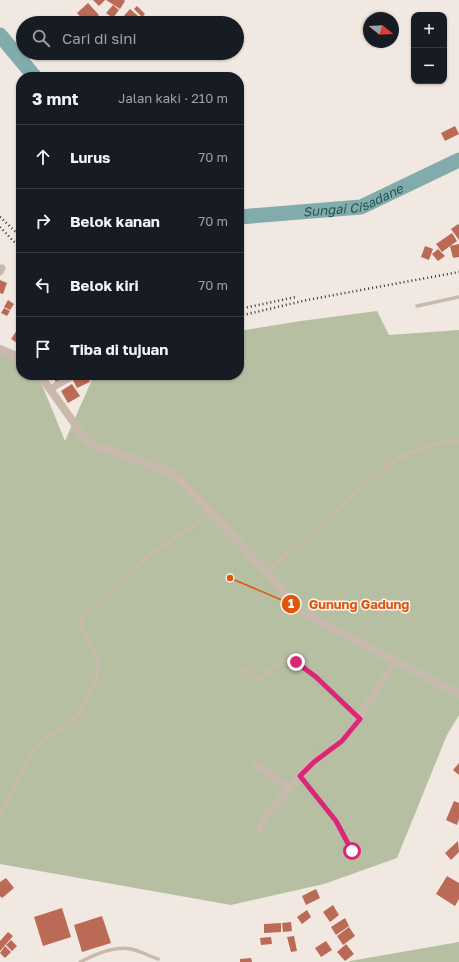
<!DOCTYPE html>
<html lang="id">
<meta charset="utf-8">
<style>
body{margin:0;font-family:"Golos Text",sans-serif;background:#20242c;color:#f1f3f6}
.controls{position:absolute;right:12px;top:12px;display:grid;overflow:hidden;border-radius:8px;box-shadow:0 1px 3px #0004}
.controls button{width:36px;height:36px;display:grid;place-items:center;padding:0;border:0;border-bottom:1px solid #363941;background:#171b24;color:#f1f3f6;font:20px sans-serif}
.compass{position:absolute;left:363px;top:12px;width:36px;height:36px;border-radius:50%;background:#171b24;box-shadow:0 1px 3px #0004;rotate:108deg}
.stop{position:absolute;width:12px;height:12px;margin:-9px;border:3px solid #db2777;border-radius:50%;background:#fff}
.stop.end{background:#db2777;border-color:#fff;box-shadow:0 1px 4px #0008}
.list{margin:0;padding:0;list-style:none}
h2{display:flex;justify-content:space-between;align-items:center;height:52px;margin:0;padding:0 16px;font-size:17px}
h2 small{font-size:13px;font-weight:400;color:#9ea1a6}
.list li{display:grid;grid-template-columns:26px 1fr auto;gap:12px;align-items:center;box-sizing:border-box;height:64px;padding:0 16px;border-top:1px solid #363941}
.list b{display:block;font-size:15px;white-space:nowrap}
.list em{font-size:13px;font-style:normal;color:#9ea1a6}
.icon{flex:none;width:22px;height:22px;fill:none;stroke:currentColor;stroke-width:2;stroke-linecap:round;stroke-linejoin:round}
.map{position:relative;flex:none;width:459px;height:962px;overflow:hidden}
.search{position:absolute;background:#171b24;box-shadow:0 1px 3px #0004;left:16px;top:16px;width:228px;height:44px;display:flex;align-items:center;gap:10px;box-sizing:border-box;padding:0 14px;border-radius:22px;color:#9ea1a6;font-size:15px}
.panel{position:absolute;background:#171b24;box-shadow:0 1px 3px #0004;left:16px;top:72px;width:228px;height:308px;border-radius:16px}
.map>svg:first-child{display:block}
</style>
<div class="map">
<svg width="459" height="962" viewBox="0 0 459 962">
<rect width="100%" height="100%" fill="#f1e9e1"/>
<path fill="#b6bfa2" d="M377,311L389,335L459,330V715L447,735L397,858L324,884L231,905L0,864V351L21,363V375H38L65,441L94,375H239V331L301,321Z
M459,942V962H349L350,961Z"/>
<g fill="none" stroke-linecap="round" stroke-linejoin="round">
<g stroke="#82abab" stroke-width="15">
<path d="M0,35L35,77"/>
<path id="s1" d="M239,217L361,207L459,160"/>
</g>
</g>
<path fill="#ba6a55" d="M93,0H105L99,6Z
M106,0H124L125,1L120,9Z
M88,3L99,15L90,23H86L77,13Z
M113,5L119,10L113,18L106,13Z
M137,6L145,14L142,17L134,9Z
M130,9L138,16L132,23L123,17Z
M455,126L459,134L445,141L441,133Z
M458,224L459,225V240L451,229Z
M452,233L457,241L442,252L436,244Z
M459,244V257L453,258L450,246Z
M425,246L433,249L429,260L421,257Z
M438,249L445,256L438,261L432,254Z
M0,280L7,283L3,294L0,293Z
M8,300L14,304L10,310L4,307Z
M4,308L10,311L7,316L1,313Z
M21,324V343L20,345L11,339Z
M53,375H70L56,383Z
M80,375H87L90,382L77,388L72,378Z
M72,384L80,396L68,403L61,391Z
M459,763V775L453,770Z
M454,801L459,803V819L457,825L446,820Z
M458,841L459,852L451,860L445,853Z
M447,876L459,883V899L455,906L436,894Z
M6,878L14,888L2,898L0,896V882Z
M316,889L320,898L306,905L302,896Z
M333,905L339,915L330,922L323,912Z
M62,908L71,937L43,946L34,917Z
M307,910L311,917L302,924L297,917Z
M102,916L111,943L82,952L74,925Z
M345,918L349,926L336,935L331,927Z
M291,922L292,931L283,932L282,923Z
M281,923V932L264,933V924Z
M349,927L355,936L343,945L337,936Z
M8,932L13,936L0,951V941Z
M294,936L297,951L291,952L287,937Z
M271,937L272,944L261,945L260,938Z
M11,940L17,946L12,951L6,945Z
M326,941L332,950L321,957L315,948Z
M346,944L354,954L345,961L337,952Z
M5,946L11,952L5,958L0,953Z
M251,958L252,962H240V959Z"/>
<g fill="none" stroke-linecap="round" stroke-linejoin="round">
<path stroke="#c8b9ad" stroke-width="3.5" d="M417,306L459,297
M266,573L388,465C410,451 433,441 459,441
M238,667L259,679L282,661C287,659 292,659 297,662C317,672 342,703 359,719
M300,776L336,821L352,851
M0,816C10,797 23,764 36,748C45,738 59,730 70,721C83,711 93,690 97,674C103,648 76,635 81,617L139,564L169,541L212,513
M80,962C96,954 113,946 131,949C140,951 149,956 158,959"/>
<path stroke="#c8b9ad" stroke-width="7" d="M0,272L2,268
M50,389L75,375
M256,766L290,787L308,766L349,733L396,661
M260,828L263,819L290,787"/>
<path stroke="#c8b9ad" stroke-width="8" d="M0,349L21,358
M40,375L86,440L96,446L168,471L182,482L212,513L299,608L321,623L459,694"/>
<path stroke="#372f2b" stroke-width="2.5" stroke-dasharray="1 3" stroke-linecap="butt" d="M0,217L21,237
M0,227L21,249
M239,309L296,297
M239,316L307,300L459,272"/>
</g>
<g fill="none" stroke-linecap="round" stroke-linejoin="round">
<path stroke="#db2777" stroke-width="5" d="M296,662L316,677L360,719L342,741L314,762L300,776L336,821L352,851"/>
</g>
<g text-anchor="middle" stroke-width="3" stroke-linejoin="round" paint-order="stroke">
<g font-size="13" font-style="italic" fill="#245455" stroke="#f9f3ed">
<text dy="5" stroke="none"><textPath href="#s1" startOffset="116">Sungai Cisadane</textPath></text>
</g>
</g>
<path fill="none" stroke="#df570e" stroke-width="1.5" d="M230 578L291 604"/>
<g fill="#df570e" stroke="#f9f3ed" stroke-width="1.5">
<circle cx="230" cy="578" r="4"/>
<circle cx="291" cy="604" r="10"/>
</g>
<g font-size="12" text-anchor="middle" font-weight="bold" fill="#fff">
<text x="291" y="608">1</text>
</g>
<g font-size="13" text-anchor="middle" font-weight="bold" fill="#df570e" stroke="#f9f3ed" stroke-width="3" stroke-linejoin="round" paint-order="stroke">
<text x="359" y="609">Gunung Gadung</text>
</g>
</svg>
<div class="controls">
<button>+</button>
<button>−</button>
</div>
<svg class="compass" viewBox="-18 -18 36 36"><path d="M0-13l5 13h-10z" fill="#e53935"/><path d="M0 13l5-13h-10z" fill="#9ea1a6"/></svg>
<div class="stop" style="left:352px;top:851px"></div>
<div class="stop end" style="left:296px;top:662px"></div>
<div class="search"><svg class="icon" aria-label="search" viewBox="0 0 24 24"><circle cx="10" cy="10" r="6"/><path d="M15 15l6 6"/></svg>Cari di sini</div>
<section class="panel">
<h2>3 mnt<small>Jalan kaki · 210 m</small></h2>
<ul class="list">
<li><svg class="icon" aria-label="ahead" viewBox="0 0 24 24"><path d="M12 20V5M6 11l6-6 6 6"/></svg><div><b>Lurus</b></div><em>70 m</em></li>
<li><svg class="icon" aria-label="right" viewBox="0 0 24 24"><path d="M7 20v-9h11M14 6l5 5-5 5"/></svg><div><b>Belok kanan</b></div><em>70 m</em></li>
<li><svg class="icon" aria-label="left" viewBox="0 0 24 24"><path d="M17 20v-9H6M10 6l-5 5 5 5"/></svg><div><b>Belok kiri</b></div><em>70 m</em></li>
<li><svg class="icon" aria-label="arrive" viewBox="0 0 24 24"><path d="M6 21V4h12l-3 4 3 4H6"/></svg><div><b>Tiba di tujuan</b></div></li>
</ul>
</section>
</div>
